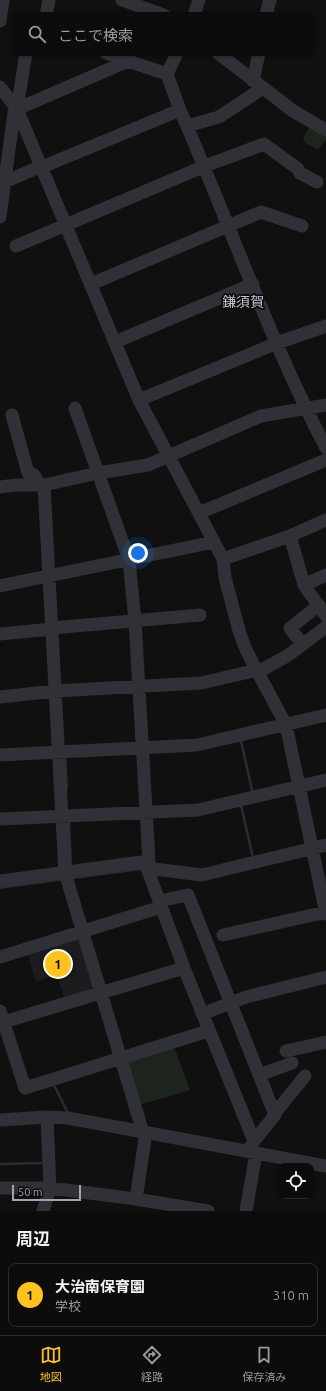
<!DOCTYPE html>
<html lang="ja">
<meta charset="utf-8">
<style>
body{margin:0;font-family:Ubuntu,"Noto Sans JP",sans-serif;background:#1a1a1b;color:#f1f3f6}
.controls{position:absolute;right:12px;bottom:12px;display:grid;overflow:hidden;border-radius:8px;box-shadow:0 1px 3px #0004}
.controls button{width:36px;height:36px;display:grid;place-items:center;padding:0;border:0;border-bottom:1px solid #2c2c2e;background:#0c0c0d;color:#f1f3f6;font:20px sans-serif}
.scale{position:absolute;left:12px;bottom:10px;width:69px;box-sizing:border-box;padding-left:4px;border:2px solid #a0a4b3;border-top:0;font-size:11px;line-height:14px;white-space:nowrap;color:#a0a4b3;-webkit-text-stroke:3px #0b0b0c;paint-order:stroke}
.you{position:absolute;left:138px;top:553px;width:14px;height:14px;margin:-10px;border:3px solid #fff;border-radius:50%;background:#1a73e8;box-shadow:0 0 0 6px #1a73e833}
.badge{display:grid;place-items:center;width:26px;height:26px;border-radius:50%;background:#fdc21c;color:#111;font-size:13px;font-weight:700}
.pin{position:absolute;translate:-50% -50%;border:2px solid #fff;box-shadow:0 1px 4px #0006}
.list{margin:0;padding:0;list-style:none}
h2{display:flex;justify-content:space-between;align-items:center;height:52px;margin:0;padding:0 16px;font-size:17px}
h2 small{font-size:13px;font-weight:400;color:#9a9b9d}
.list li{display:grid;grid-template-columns:26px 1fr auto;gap:12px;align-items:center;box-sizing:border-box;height:64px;margin:0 8px 8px;padding:0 8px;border:1px solid #2c2c2e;border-radius:8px}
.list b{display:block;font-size:15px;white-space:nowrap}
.list p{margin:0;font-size:13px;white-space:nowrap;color:#9a9b9d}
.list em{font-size:13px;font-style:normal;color:#9a9b9d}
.icon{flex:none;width:22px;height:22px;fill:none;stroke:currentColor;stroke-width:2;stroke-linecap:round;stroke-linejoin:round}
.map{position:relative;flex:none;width:326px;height:1211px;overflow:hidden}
.search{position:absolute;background:#0c0c0d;box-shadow:0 1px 3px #0004;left:12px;right:12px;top:12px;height:44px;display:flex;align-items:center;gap:10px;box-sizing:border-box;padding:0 14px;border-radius:8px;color:#9a9b9d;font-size:15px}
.sheet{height:124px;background:#0c0c0d}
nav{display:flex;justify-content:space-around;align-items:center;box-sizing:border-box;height:56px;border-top:1px solid #2c2c2e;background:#0c0c0d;font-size:11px;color:#9a9b9d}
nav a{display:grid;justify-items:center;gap:2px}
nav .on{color:#fdc21c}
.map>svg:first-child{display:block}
</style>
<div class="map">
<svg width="326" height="1211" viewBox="0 0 326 1211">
<rect width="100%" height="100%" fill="#101011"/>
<path fill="#1c1c1e" d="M78,938L94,989L65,1000L57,975L36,982L27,952Z"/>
<path fill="#1c241d" d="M312,126L326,135V139L318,150L305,143L303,138L308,129Z
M174,1046L190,1090L139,1105L127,1061Z"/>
<path fill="#262d35" d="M141,868L142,870L0,889V886Z"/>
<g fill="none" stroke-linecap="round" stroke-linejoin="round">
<path stroke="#262d35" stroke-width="2.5" d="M241,741L252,790
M65,757L67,788
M241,805L253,858
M69,821L71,866
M53,1083L68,1113
M0,1164L44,1163"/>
<path stroke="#303136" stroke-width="13" d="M122,0L164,15
M46,15L49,0
M194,15L199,0
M266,15L270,0
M0,21L3,0
M106,53L128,61
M177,53L167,74L180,110C229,222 269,339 326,448
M218,53L293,111L326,130
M253,81L259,53
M0,87L17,109L139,400L223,559L225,578L240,634L247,652L286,725L326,914
M17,109L128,61L167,74
M187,126L219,117L263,88
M42,167L180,110
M4,182L42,166
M0,217L14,113L17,109L26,53
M16,246L205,166L264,144L298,169L300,173L317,182
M91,284L261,212L302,226
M115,342L253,284
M139,400L277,343L326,326
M75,408L129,560L135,621L149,861L147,868L184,968L254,1141
M12,415L28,473L34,475L40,485
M0,487L16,485H44
M199,513L326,460
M290,536L304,585L326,616
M223,559L290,536L326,520
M304,585L326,575
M0,586L214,542
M52,628L200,615
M0,634L52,629
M302,644L290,628L319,605
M258,672L287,656L326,627
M0,697L55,691L201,683L257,670
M0,755L197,745L326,715
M0,819L198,810L326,780
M147,868L202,875L326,845
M0,881L149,861
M159,901L188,895L275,1115L254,1141L250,1148
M223,935L326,912
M0,957L161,907
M0,1011L25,1088L208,1031
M202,1014L246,997L326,977
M0,1023L184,968
M286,1051L326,1042
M259,1075L292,1063
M275,1113L305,1076
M0,1120L47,1117L68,1118L326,1166
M0,1188H50L136,1199L208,1211
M136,1199L145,1139L65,873L44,485L98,473L148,465L261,416L326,405
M43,1211L50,1188L47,1117
M246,1211L256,1153"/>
</g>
<g text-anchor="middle" stroke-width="3.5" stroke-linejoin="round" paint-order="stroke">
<g font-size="14" fill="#c1c4cf" stroke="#0b0b0c">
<text x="243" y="307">鎌須賀</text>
</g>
</g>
</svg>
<div class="controls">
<button><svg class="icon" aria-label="locate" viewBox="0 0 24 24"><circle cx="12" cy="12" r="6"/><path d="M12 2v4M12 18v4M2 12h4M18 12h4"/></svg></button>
</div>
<div class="scale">50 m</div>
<div class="you"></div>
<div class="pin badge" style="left:58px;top:964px">1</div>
<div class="search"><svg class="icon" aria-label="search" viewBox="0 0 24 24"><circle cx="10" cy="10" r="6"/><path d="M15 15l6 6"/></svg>ここで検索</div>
</div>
<section class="sheet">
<h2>周辺<small></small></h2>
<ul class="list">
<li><span class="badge">1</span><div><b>大治南保育園</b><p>学校</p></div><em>310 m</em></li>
</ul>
</section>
<nav>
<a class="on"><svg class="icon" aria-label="map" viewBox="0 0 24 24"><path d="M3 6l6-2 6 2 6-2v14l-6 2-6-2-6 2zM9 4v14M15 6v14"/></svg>地図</a>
<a><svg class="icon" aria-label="directions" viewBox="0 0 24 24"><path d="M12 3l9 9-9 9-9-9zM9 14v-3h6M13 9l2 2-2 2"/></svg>経路</a>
<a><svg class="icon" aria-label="saved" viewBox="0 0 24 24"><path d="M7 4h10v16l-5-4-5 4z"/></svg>保存済み</a>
</nav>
